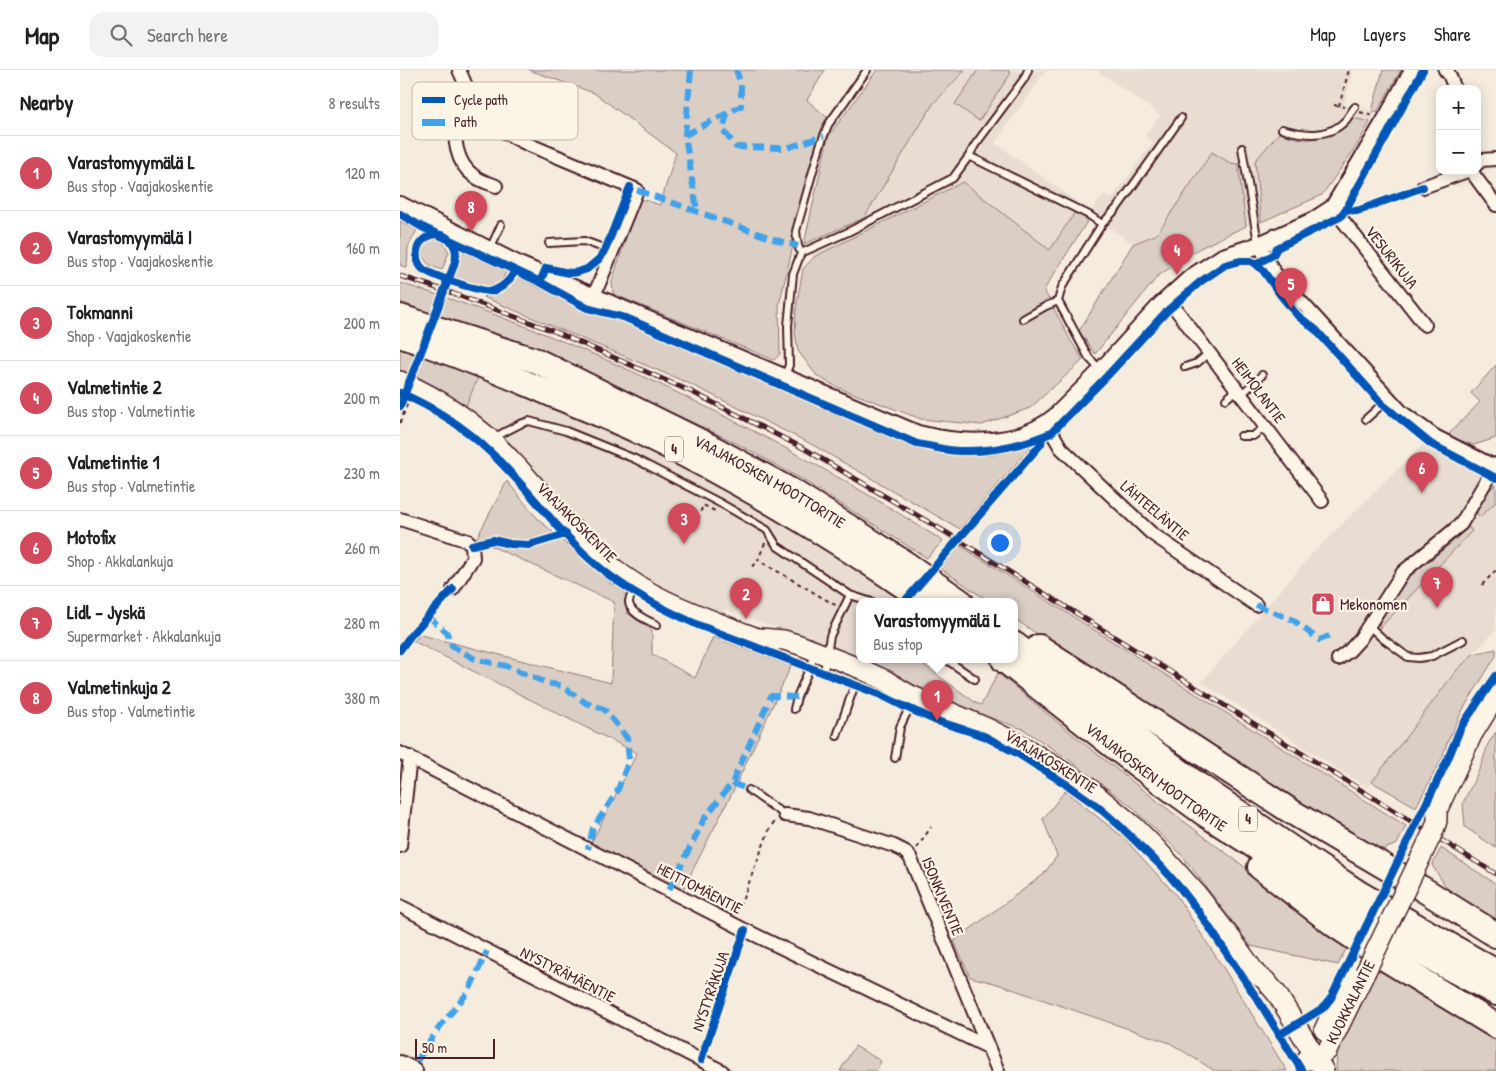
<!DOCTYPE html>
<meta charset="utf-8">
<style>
body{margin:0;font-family:"Patrick Hand",sans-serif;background:#f2f2f2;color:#202124}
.controls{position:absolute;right:15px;top:15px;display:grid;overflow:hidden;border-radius:10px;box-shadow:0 2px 12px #0003}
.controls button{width:45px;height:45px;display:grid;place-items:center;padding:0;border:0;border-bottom:1px solid #e0e0e0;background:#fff;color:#202124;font:25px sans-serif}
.scale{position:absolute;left:15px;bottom:12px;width:80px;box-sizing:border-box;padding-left:5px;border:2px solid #4a1f2b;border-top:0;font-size:14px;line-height:18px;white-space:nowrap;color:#4a1f2b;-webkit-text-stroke:4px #fcf5e5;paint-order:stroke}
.you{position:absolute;left:599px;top:472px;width:18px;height:18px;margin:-12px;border:4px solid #fff;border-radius:50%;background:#1a73e8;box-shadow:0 0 0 8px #1a73e833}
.badge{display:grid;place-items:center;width:32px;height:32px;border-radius:50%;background:#d1495b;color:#fff;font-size:16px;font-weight:700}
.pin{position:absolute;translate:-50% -41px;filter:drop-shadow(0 1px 2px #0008)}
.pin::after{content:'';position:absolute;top:26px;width:18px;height:15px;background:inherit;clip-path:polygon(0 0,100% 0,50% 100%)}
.popup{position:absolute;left:456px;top:528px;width:162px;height:65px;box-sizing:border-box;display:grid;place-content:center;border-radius:10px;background:#fff;filter:drop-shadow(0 1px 4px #0005);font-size:16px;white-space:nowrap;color:#757577}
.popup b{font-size:19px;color:#202124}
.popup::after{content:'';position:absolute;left:50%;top:100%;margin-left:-10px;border:10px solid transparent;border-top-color:#fff}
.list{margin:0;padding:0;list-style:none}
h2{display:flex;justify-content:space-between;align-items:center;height:65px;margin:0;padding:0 20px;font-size:21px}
h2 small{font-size:16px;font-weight:400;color:#757577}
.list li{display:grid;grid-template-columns:32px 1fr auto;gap:15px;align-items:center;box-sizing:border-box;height:75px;padding:0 20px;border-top:1px solid #e0e0e0}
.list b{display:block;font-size:19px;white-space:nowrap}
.list p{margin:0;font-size:16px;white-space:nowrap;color:#757577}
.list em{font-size:16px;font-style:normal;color:#757577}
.icon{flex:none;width:28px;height:28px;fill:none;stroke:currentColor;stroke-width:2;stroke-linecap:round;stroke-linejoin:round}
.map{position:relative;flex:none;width:1096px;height:1001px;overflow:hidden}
header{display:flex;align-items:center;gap:30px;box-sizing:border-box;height:70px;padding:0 25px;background:#fff;border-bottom:1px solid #e0e0e0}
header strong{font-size:24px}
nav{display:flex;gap:28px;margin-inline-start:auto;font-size:18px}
.search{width:350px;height:45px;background:#f2f2f2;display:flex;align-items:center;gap:12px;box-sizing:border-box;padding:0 18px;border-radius:15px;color:#757577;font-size:19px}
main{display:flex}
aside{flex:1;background:#fff}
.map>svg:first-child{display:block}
</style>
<header>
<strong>Map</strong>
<div class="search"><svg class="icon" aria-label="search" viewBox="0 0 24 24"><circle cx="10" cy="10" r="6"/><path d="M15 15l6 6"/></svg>Search here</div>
<nav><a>Map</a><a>Layers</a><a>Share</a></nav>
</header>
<main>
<aside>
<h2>Nearby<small>8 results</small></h2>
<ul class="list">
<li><span class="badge">1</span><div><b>Varastomyymälä L</b><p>Bus stop · Vaajakoskentie</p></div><em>120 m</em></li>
<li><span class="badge">2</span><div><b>Varastomyymälä I</b><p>Bus stop · Vaajakoskentie</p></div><em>160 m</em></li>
<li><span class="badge">3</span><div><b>Tokmanni</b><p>Shop · Vaajakoskentie</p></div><em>200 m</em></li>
<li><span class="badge">4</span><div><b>Valmetintie 2</b><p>Bus stop · Valmetintie</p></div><em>200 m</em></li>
<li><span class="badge">5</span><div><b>Valmetintie 1</b><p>Bus stop · Valmetintie</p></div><em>230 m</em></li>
<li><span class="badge">6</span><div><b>Motofix</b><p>Shop · Akkalankuja</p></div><em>260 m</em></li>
<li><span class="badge">7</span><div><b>Lidl - Jyskä</b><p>Supermarket · Akkalankuja</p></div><em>280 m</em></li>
<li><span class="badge">8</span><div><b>Valmetinkuja 2</b><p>Bus stop · Valmetintie</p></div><em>380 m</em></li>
</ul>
</aside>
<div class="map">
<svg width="1096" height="1001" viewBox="0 0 1096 1001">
<rect width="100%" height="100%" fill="#f5ecde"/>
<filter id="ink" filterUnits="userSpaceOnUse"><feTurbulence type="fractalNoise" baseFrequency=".02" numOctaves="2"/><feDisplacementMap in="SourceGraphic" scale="10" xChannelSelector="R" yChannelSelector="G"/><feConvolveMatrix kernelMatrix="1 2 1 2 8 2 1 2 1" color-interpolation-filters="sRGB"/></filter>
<g filter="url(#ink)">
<path fill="#e8ddd0" d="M565,0H646L595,73L680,134L650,180L562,112L414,187L404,174L464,148L533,34Z
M697,0H953L944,34L977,42L970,52L953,48L948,53L932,64L904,69L879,63L855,91L861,152L846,156L838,94L830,93L812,82L757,164L733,174L691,145V141L704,124L712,129L753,72L745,66L760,45Z
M79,305L241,376L385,451L502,525L496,532H460L459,589L325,539L323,543L291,535L241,509L199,476L65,338Z
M1022,375L1096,412V560L1056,601L968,718L801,612L912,484Z"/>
<path fill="#dbcec4" stroke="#927678" d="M129,0H425L407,30L429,49L419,66L379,235L380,284L374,290L213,224L212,211L239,128L260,135L276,83L194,23Z
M477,0H565L533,34L464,148L404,174L428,67Z
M578,0H607L611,3L579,51L555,34Z
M983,0H1001L977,42L972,41Z
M953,48L970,52L956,77L922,125L861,152L855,91L879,63C886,65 894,68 902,69C919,71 942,60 953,48Z
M812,82L830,93L838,94L846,156L800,178L758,206L695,284L679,261L733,174L757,164Z
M563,112L650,180L675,142L688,150L644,220L671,271L683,290L630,338L582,355L521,349L439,318L417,306L398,281L395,262L396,238L403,199L414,187Z
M0,151L17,160L8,177L7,198L0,195Z
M35,168L43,172L49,182L42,200C28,195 25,194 21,179L28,170Z
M59,180L106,202L100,214C81,221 70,213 52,206L59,187Z
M117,207L187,241L220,249L516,379L559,386L593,385L632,375L560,459L409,373L288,313L83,227L105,220Z
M0,213C159,261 311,334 455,417C485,434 514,453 543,471L527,488L398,407L334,372L171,295L0,232Z
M0,278L79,305L65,338L38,318L0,301Z
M1096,295V368L1074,375L1047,366L1080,332L1071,323Z
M107,411L136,447L211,514L225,522L227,543L252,560V584L295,608L313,567L391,596L334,719L279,827L188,779L237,683L13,571L21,565L211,613L214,532L76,469Z
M1096,415V432L1080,447L1077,444C1078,434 1087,420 1096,415Z
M1068,457L1071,459L1072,461L980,558L979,549L1003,512L1012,501L1032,489L1056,469L1063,459Z
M559,475L1006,756L997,774L982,780L938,760L816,686L615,549L614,532H590L540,498Z
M1096,579V586L1062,641L1047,673L1042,688L1016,737L972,712L1056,601L1073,584Z
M474,590H517L576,633L581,635L598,603C711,698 829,787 949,873L938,895L851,876L781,784L731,736L668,689L623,659L591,648L503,610L472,592Z
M1096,662V778L1065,757L1063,733L1081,696L1088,674Z
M665,721L723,767L776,825L824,899L887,1001H815L770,973L594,913L570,907L554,871L643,805L657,786L643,749Z
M1041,778L1096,814V850L1048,820L1032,795Z
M980,894L1096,963V1001H936L937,984L948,956Z
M455,976L481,991L476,1001H440Z"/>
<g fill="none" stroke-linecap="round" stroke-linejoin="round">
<g stroke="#4a1f2b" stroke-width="10">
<path id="service" d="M882,59C903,65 929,69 946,50C949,46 952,41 955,37
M842,78L858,173
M569,86L689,145L702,154
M149,173L184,171L212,181
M90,179L101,155
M401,183L448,162L553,108L569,86L575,75L624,9L628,0
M623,249L646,236L658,231
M785,297L797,293L810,282
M701,300L689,288L658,231L662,217L702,154L717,138L781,48
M385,306L389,295L388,256L393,204L401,183L398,176L396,161L420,76L428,55L467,0
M842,324L862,305
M826,329L838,319
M966,349L989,328
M841,366H853L866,356
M94,370L97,366L120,354L129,351L166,361L235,389L322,434L367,460L377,476L450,525L430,566L425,596
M237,516C235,521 230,526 229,531C228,543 249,551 257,555
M450,525L472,532
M969,556L982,568L1008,587L1019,588L1032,586L1063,570
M547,590L575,609
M394,639L397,627L416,583
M437,666L455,614
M495,688L500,657L514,628
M349,720L385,745"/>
</g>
<g stroke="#4a1f2b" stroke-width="16">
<path id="minor" d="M59,0C64,10 68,22 73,32C85,51 105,63 125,73L237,120L194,226
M1045,0L1049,4L1055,19
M74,33C69,37 64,42 61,47C50,66 57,94 74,106C80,111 89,113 96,116
M1077,94L1081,90L1096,89
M1071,101L1096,135
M1023,117L1067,101
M933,138L1025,255
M859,175L874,202L1002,342L1035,366L1096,397
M768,229L922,431
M647,354L661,378L751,463L856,535
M0,449L68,471L72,475L73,488L53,519
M938,589L949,581L960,569L1003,502L1061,454L1096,394
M0,683L345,860L588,977
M385,745L409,748L494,776L504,781L510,787L598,1001
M0,776L10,687
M0,836L322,1001"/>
</g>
<g stroke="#4a1f2b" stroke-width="20">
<path id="tertiary" d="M0,135L119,195L518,364C562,375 618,378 655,347L701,301L761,235L792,207L823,187L859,175L913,151L933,138L985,51L1013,0
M0,994L14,1001"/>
</g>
<g stroke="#4a1f2b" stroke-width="22">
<path id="secondary" d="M0,311C43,329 82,358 113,392C147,428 176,468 215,499C248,526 289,541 329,557C343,563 357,567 371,574
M360,568L384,570L400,575L461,599L487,611L510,625L587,658L621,675L686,716L735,757L756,778L797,824L831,868L857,905L865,910L877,924L924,1001
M1037,741L1072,665L1096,626
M924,960L954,895
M906,990L917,989L927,981L965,903"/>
</g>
<g stroke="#4a1f2b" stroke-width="28">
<g id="motorway">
<path id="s1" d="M0,247L137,291L309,376L393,422L447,456L503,492L561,532"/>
<path d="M0,265C54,283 106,304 158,327C185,338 212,349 238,361C339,410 435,468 527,532"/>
<path d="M614,574L746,676L798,715L904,787L960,824L1096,902"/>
<path d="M639,577L892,742L1021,818L1096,865"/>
<path id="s2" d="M604,590L739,696L805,744L1012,878L1096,923"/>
<path d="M860,797L935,855L986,889L1096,956"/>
</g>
</g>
<path stroke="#4a1f2b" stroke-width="2" stroke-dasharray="4 4" stroke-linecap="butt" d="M934,35L944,37
M939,36L949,0
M960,42L973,46
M0,353L8,332
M288,454L295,457L303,435L317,442
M365,473L358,490L437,536
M352,496L356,494L358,490
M1082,515L1096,500
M517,778L531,757
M337,844L371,755L377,751"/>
<use href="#service" stroke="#fcf5e5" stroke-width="6"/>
<use href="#minor" stroke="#fcf5e5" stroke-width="12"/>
<use href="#tertiary" stroke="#fcf5e5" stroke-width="16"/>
<use href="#secondary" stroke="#fcf5e5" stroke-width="19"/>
<use href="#motorway" stroke="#fcf5e5" stroke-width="24"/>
<g stroke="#4a1f2b" stroke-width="5">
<path id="rail" d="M0,206L49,222L156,262L292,322L405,379L547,463L1096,804"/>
</g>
<use href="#rail" stroke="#fcf5e5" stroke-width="3" stroke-dasharray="9" stroke-linecap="butt"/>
<g stroke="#4a1f2b" stroke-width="22" stroke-linecap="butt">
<path id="secondary-bridge" d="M965,903L1034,760L1037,751V741"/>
</g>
<use href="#secondary-bridge" stroke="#fcf5e5" stroke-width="19"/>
<path stroke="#40a2eb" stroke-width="6" stroke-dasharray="12 6" stroke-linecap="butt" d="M291,0L285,65L297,141
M327,44L323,60L336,77L387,78L424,66
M285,65L341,36V14L336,0
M237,120L379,171L398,176
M856,535L893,550L919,570L930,566
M28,546L47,563L52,576L75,589L106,596L147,613L162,616L186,633L204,639L227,668L229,690L217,722L193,758L188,779
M332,713L349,720
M269,820L304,749L332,713L371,626L397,627
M17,991L38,959L69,921L87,881"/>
<g stroke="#fcf5e5" stroke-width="11">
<path id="cycleway" d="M946,139L957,141L1023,117
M0,144L22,157L140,212L187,238L226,248L517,374C531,376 546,381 560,381C590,382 623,375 651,363L707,306L767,241L800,212L825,195L840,191H851L862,199L882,227L898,246L916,260L982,334L1031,374L1096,408
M856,194L873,185L877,178L940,147L946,139L1023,0
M140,212L146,198L169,203L178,202L187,199L199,189L206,178L230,117
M0,323C33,337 63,356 89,381C128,417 158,463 199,497C229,522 263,539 298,555L481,625L501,635L537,651L584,666L620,685L669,716L697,736L720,756L761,796L781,819L799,842L860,933L902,1001
M0,336C15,297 30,259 44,221C47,211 56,195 56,185C56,176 50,167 41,165C35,163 28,166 23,170C15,177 15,189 21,197C27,205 84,223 93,221C104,217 109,211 115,201
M72,475L93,470L110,474L129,475L166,464
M504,532L641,374L642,367
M0,580L11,565L53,519
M879,965L923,938L931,928L1047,691L1061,657L1096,606
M301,990L345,860"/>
</g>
<use href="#cycleway" stroke="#0057b8" stroke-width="8"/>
</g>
</g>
<defs>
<g id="shop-square" transform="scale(1.25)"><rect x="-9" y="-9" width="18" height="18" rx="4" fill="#d1495b" stroke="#fcf5e5"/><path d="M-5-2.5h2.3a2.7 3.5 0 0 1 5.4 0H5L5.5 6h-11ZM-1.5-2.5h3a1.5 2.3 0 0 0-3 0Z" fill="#fff"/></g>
</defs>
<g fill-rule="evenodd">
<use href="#shop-square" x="923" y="534"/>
</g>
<g text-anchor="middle" stroke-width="4.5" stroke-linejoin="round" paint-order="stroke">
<g fill="#fcf5e5" stroke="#7f5f63" stroke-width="1">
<rect x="265" y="366.5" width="18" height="25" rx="4"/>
<rect x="839" y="736.5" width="18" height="25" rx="4"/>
</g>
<g font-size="15" font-weight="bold" fill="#4a1f2b">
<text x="274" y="384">4</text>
<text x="848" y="754">4</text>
</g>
<g font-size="16" fill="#4a1f2b" stroke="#fcf5e5">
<text transform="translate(992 187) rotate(52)" y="6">VESURIKUJA</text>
<text transform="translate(859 320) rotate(53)" y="6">HEIMOLANTIE</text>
<text dy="6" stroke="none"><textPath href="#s1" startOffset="406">VAAJAKOSKEN MOOTTORITIE</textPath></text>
<text transform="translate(755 440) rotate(40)" y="6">LÄHTEELÄNTIE</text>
<text transform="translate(177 452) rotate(45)" y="6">VAAJAKOSKENTIE</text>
<text transform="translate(651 691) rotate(32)" y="6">VAAJAKOSKENTIE</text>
<text dy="6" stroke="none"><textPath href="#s2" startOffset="192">VAAJAKOSKEN MOOTTORITIE</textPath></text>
<text transform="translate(300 818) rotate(27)" y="6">HEITTOMÄENTIE</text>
<text transform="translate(543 826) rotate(67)" y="6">ISONKIVENTIE</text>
<text transform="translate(168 904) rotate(27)" y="6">NYSTYRÄMÄENTIE</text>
<text transform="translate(310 921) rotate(-71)" y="6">NYSTYRÄKUJA</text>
<text transform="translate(950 932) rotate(-64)" y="6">KUOKKALANTIE</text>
</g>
<g font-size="16" fill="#4a1f2b" stroke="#fcf5e5" text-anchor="start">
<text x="940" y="540">Mekonomen</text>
</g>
</g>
<rect x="12" y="12" width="166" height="58" rx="8" fill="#fcf5e5" stroke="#c7b5ad" stroke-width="1"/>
<rect x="22" y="27" width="23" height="6" fill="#0057b8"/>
<rect x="22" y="49" width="23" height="7" fill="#40a2eb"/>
<g font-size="14" fill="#4a1f2b">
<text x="54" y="35">Cycle path</text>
<text x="54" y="57">Path</text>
</g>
</svg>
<div class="controls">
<button>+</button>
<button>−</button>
</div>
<div class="scale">50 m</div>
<div class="you"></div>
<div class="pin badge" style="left:537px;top:651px">1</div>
<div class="popup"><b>Varastomyymälä L</b>Bus stop</div>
<div class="pin badge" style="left:346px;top:549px">2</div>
<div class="pin badge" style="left:284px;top:474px">3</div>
<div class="pin badge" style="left:777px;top:205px">4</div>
<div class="pin badge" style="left:891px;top:239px">5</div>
<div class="pin badge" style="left:1022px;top:423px">6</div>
<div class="pin badge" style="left:1037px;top:538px">7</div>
<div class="pin badge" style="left:71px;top:162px">8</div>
</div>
</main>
